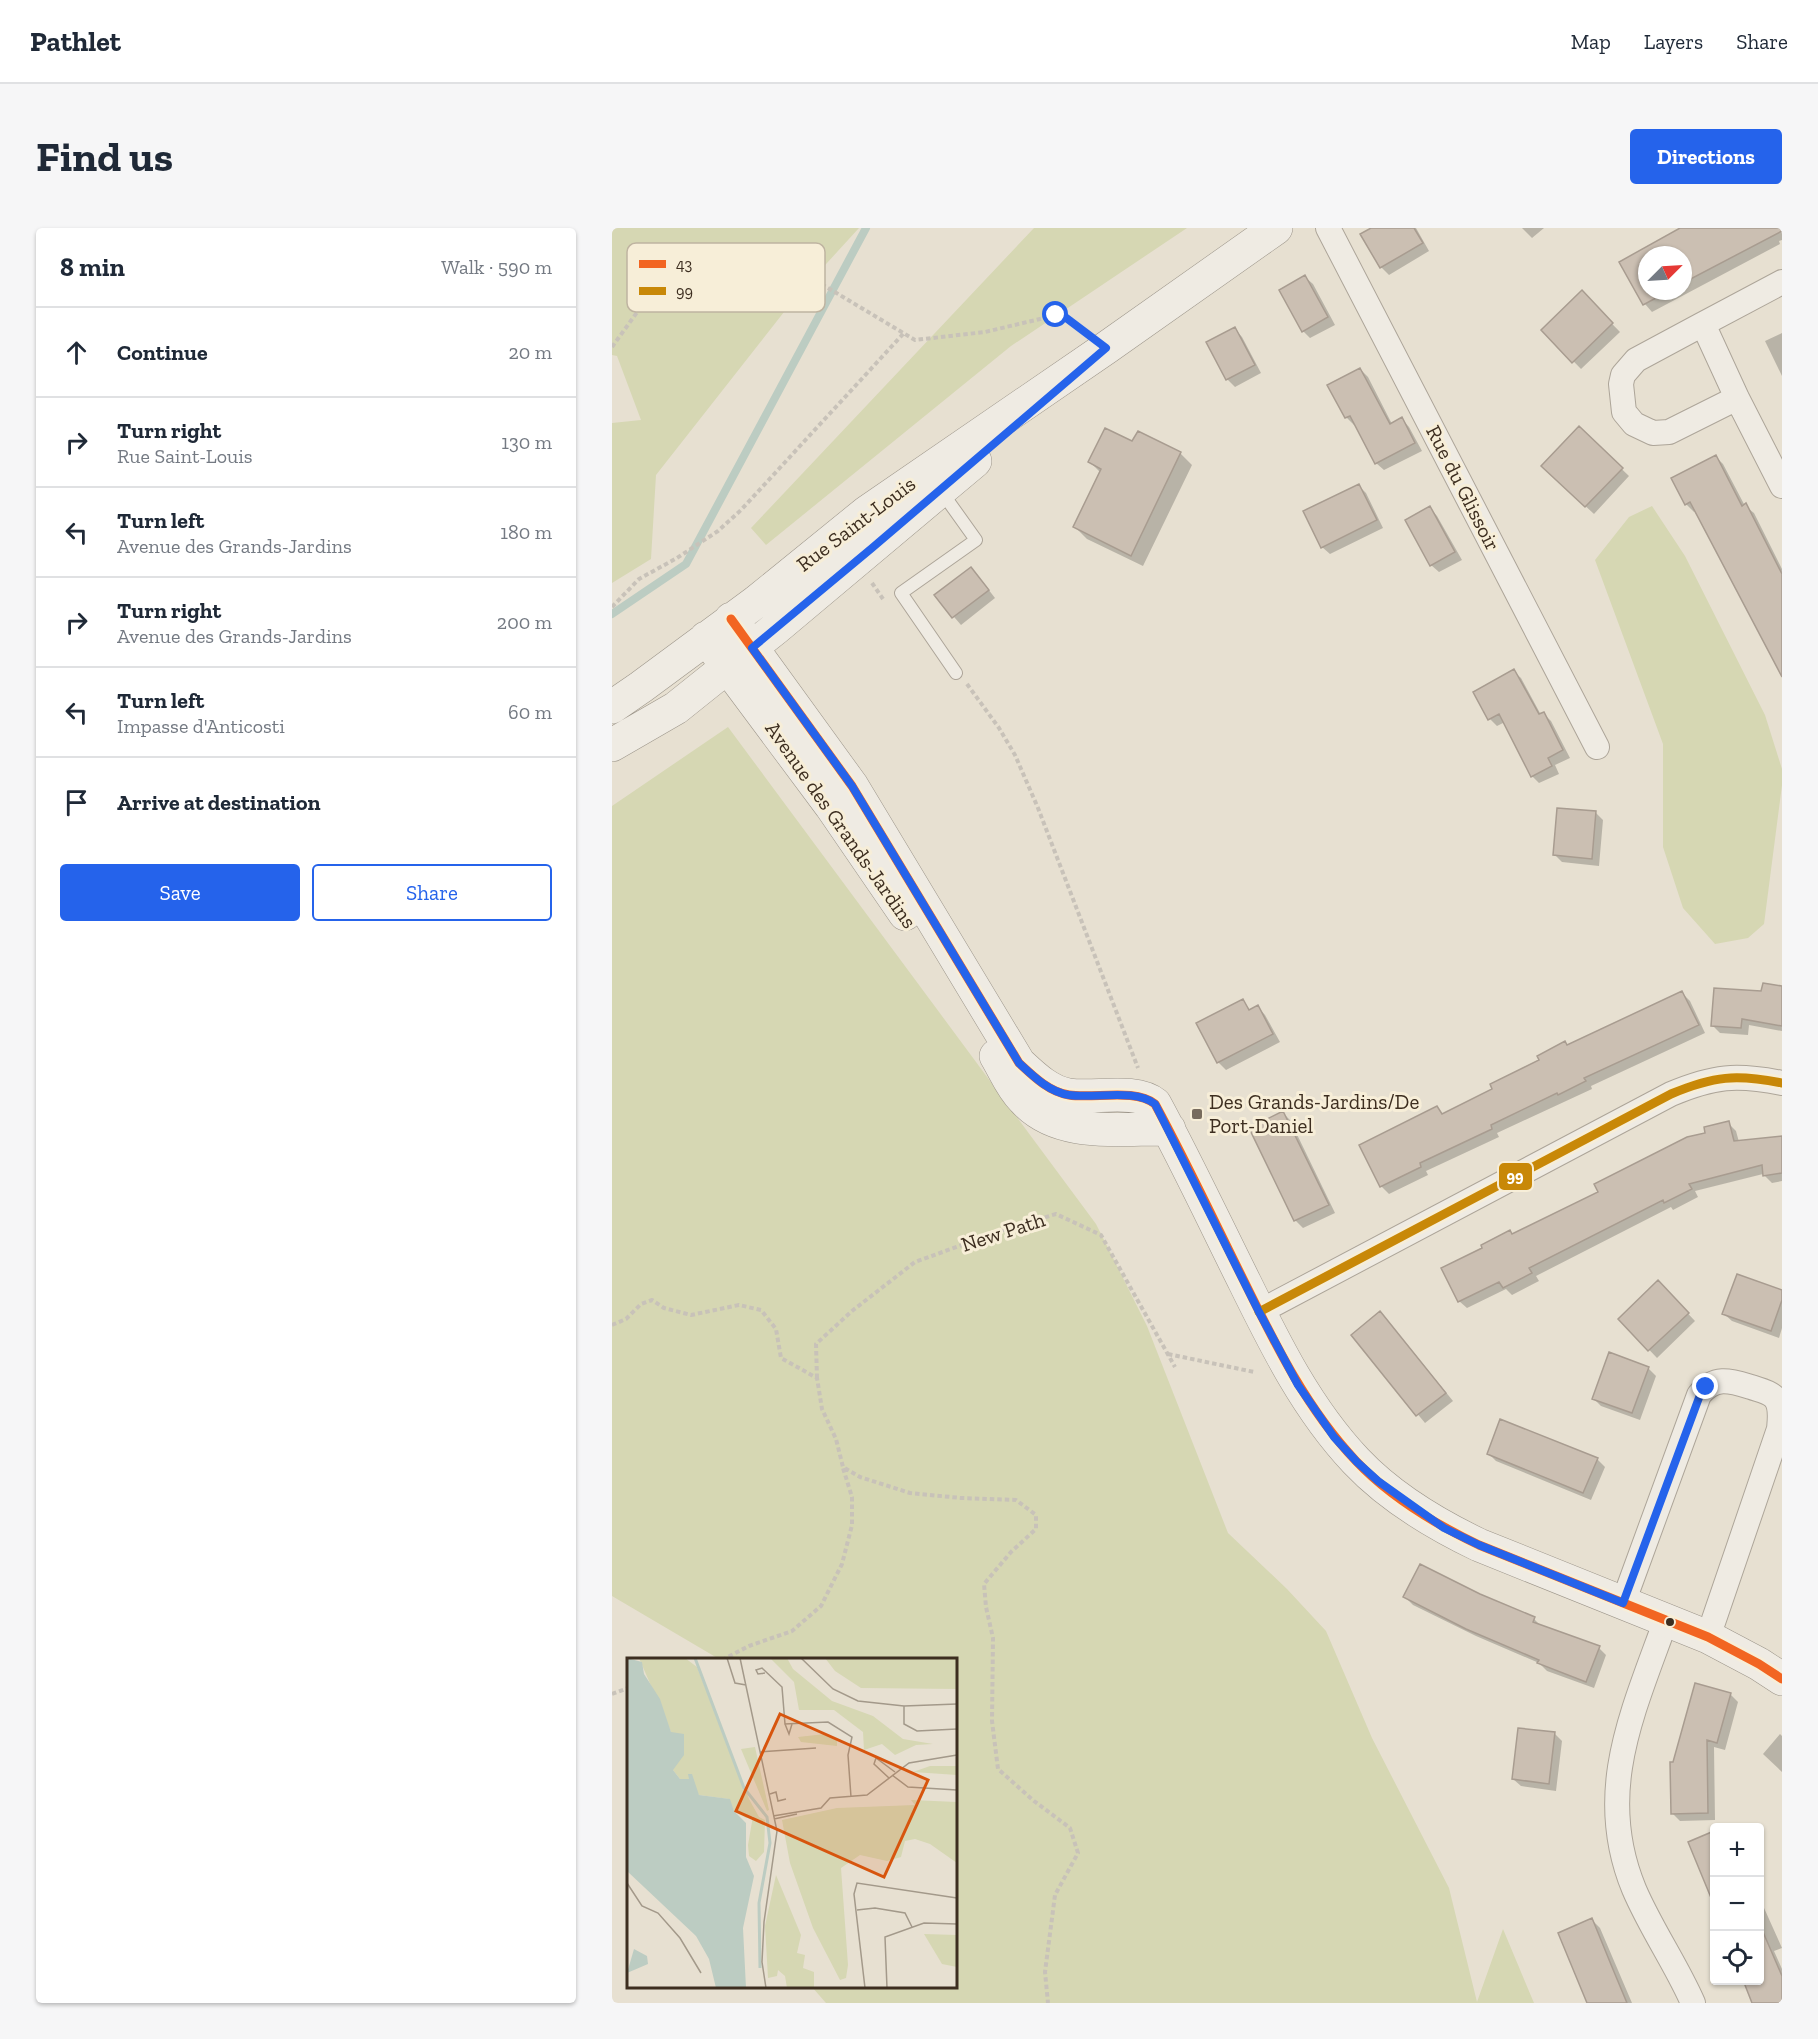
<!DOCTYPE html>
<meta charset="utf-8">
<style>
body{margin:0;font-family:"Zilla Slab",serif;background:#f6f6f7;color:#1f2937}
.controls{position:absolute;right:18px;bottom:18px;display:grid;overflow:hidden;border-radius:6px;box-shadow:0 2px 4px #0004}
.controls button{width:54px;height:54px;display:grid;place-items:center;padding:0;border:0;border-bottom:2px solid #e0e1e3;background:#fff;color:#1f2937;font:30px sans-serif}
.compass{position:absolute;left:1026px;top:18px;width:54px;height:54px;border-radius:50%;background:#fff;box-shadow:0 2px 4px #0004;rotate:66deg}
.stop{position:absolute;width:18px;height:18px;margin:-14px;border:4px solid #2563eb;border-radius:50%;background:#fff}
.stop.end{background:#2563eb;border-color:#fff;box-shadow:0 2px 6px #0008}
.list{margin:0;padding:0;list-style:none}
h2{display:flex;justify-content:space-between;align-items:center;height:78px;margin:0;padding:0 24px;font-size:26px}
h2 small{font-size:20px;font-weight:400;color:#747a83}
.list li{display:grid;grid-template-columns:39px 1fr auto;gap:18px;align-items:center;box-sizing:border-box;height:90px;padding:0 24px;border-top:2px solid #e0e1e3}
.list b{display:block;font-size:22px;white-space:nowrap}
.list p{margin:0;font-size:20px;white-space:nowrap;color:#747a83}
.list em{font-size:20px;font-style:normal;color:#747a83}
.actions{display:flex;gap:12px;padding:18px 24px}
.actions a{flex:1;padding:14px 0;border:2px solid #2563eb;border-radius:6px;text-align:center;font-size:21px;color:#2563eb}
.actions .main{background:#2563eb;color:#fff}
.icon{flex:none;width:33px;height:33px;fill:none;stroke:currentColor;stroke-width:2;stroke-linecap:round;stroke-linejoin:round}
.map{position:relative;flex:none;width:1170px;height:1775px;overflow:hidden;border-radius:6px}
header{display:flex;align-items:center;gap:36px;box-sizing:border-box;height:84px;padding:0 30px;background:#fff;border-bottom:2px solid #e0e1e3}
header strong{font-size:28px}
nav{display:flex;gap:33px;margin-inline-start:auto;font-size:21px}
.intro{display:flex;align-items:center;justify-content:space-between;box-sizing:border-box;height:144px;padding:0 36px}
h1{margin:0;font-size:42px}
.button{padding:15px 27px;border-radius:6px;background:#2563eb;color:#fff;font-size:21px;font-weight:700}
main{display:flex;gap:36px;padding:0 36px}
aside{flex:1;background:#fff;border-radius:6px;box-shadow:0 2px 4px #0004}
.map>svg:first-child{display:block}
</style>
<header>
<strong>Pathlet</strong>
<nav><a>Map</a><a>Layers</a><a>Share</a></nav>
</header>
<div class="intro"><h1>Find us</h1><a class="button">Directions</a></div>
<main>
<aside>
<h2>8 min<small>Walk · 590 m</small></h2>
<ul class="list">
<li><svg class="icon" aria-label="ahead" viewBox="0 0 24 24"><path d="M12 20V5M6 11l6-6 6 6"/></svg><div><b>Continue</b></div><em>20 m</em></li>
<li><svg class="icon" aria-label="right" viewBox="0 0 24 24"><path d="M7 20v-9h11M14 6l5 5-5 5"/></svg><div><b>Turn right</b><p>Rue Saint-Louis</p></div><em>130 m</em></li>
<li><svg class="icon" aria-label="left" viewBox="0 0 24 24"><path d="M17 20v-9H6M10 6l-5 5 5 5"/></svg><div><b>Turn left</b><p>Avenue des Grands-Jardins</p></div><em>180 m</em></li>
<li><svg class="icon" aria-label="right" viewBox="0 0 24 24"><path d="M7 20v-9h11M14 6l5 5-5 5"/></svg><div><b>Turn right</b><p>Avenue des Grands-Jardins</p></div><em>200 m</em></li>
<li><svg class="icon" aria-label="left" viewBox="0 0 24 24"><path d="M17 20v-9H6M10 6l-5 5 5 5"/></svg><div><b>Turn left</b><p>Impasse d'Anticosti</p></div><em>60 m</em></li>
<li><svg class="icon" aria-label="arrive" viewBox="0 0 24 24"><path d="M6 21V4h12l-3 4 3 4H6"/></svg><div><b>Arrive at destination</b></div></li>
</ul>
<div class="actions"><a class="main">Save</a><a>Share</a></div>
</aside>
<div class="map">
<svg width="1170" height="1775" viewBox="0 0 1170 1775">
<rect width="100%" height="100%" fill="#e7e0d1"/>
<path fill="#d6d7b3" d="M0,0H247L183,70L44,247L39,331L0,355V195L29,192L5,128L0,127Z
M422,0H575L399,118L154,317L139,300Z
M1040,278L1073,328L1153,487L1170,541V557L1152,696L1136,710L1103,716L1071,680L1051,619V516L983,332L1017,289Z
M116,499L484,996L535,1098L616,1305L675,1361L714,1403L760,1510L837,1660L865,1774L891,1701L922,1775H214L200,1759L344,1758V1432L107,1431L0,1368V578Z"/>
<path fill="#0003" fill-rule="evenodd" d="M762,0H804L817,23L777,47L769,39Z
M910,0H932L920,10Z
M1071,0H1170V12L1167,13L1168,16L1040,84L1033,76L1009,34ZM1035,27H1071V63H1035Z
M693,49L701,56L723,97L698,110L691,103Z
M970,65L1008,104L969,141L931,102Z
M623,101L630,109L649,145L623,159L615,151Z
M1170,105V148L1153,113Z
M748,141L756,149L780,196L790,191L797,199L810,223L772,242L764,235L744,196L742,197L734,189Z
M967,200L1017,248L982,286L939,246Z
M521,215L568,225L580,237L531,338L475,311L463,299L489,245L478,234Z
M1103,228L1111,236L1133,278L1142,285L1170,341V447L1084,282L1082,284L1074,276Z
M747,258L754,265L771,300L718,326L710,319Z
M818,280L825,288L850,332L827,344L819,337Z
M366,348L383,370L349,397L324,368Z
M901,443L909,450L929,487L932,486L939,493L958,530L943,537L947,546L927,555L920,548L893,494L885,498L878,491Z
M984,585L991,592L987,638L950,634L943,627Z
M1170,760V803L1137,797L1136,807L1108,805L1100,797L1151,765Z
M1070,765L1078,773L1093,805L979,858L980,861L885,905L887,909L814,943L816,947L777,966L769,958L749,918L825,880L832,887L882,862L956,818Z
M631,773L639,783L646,779L653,787L668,814L614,842L606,834Z
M671,885L678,892L723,985L691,1000L684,993L639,901Z
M1116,895L1124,903L1127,914L1170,909V953L1160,955L1151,946L1083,963L1086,969L1061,982L1059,979L924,1048L927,1053L900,1067L894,1061L855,1080L847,1073L901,1008L988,965Z
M1046,1054L1083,1093L1045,1130L1008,1091Z
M1170,1064V1100L1167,1110L1120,1093L1112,1086Z
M776,1093L841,1173L813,1195L741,1108Z
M1036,1140L1044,1148L1028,1192L989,1178L982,1171Z
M877,1226L985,1231L993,1239L979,1272L884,1233Z
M867,1367L922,1391L930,1399L987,1420L994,1427L982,1460L935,1443L927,1435L864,1408L801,1377L793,1369Z
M1118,1466L1126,1474L1113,1522L1102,1519L1103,1592L1068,1593L1060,1585L1062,1535Z
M942,1505L950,1513L944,1563L909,1558L901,1551Z
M1168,1506L1170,1508V1544L1151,1526Z
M1102,1604V1666L1098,1661L1078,1615Z
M1148,1671L1170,1720L1162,1723L1170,1741V1775H1142L1148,1752Z
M980,1692L988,1700L1020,1775H977Z"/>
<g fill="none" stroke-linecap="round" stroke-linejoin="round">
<path stroke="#bcccc2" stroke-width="8" d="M0,386L74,336L254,0"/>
</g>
<path fill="#cbbfb2" stroke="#a89c90" stroke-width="1.5" d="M759,0H802L811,15L768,40L748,6Z
M1068,0H1170V3L1071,55V27H1035V63H1057L1031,77L1007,34Z
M693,47L716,89L690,104L667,62Z
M970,62L1001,95L960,135L929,102Z
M623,99L643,137L614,152L594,114Z
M748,140L778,196L790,189L803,215L763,236L738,188L733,190L715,157Z
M967,198L1011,240L973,279L929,238Z
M493,200L520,213L526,203L569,224L519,328L461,299L489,241L476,234Z
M1104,227L1130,278L1134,275L1170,346V449L1078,274L1073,277L1059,250Z
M747,256L765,292L709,320L691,283Z
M818,278L843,324L818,338L793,292Z
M359,339L377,362L340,390L322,367Z
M902,441L927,486L932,484L951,522L936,530L940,538L919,549L887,486L876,492L861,464Z
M945,580L984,583L980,631L941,627Z
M1151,755L1170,758V798L1130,791L1129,800L1099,798L1102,760L1149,763Z
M1070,763L1087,797L972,850L974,853L946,867L945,865L879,897L880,901L808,935L809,939L768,959L747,917L825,878L830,886L880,861L878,856L927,832L925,828L953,813L955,817Z
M631,771L637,782L646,777L661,806L605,835L584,795Z
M671,883L717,977L682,993L637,900Z
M1117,893L1122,913L1170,908V945L1151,948L1150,937L1077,956L1080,961L1052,975L1051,972L917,1040L920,1045L891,1060L887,1054L846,1074L829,1040L870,1020L869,1017L898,1002L900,1006L986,964L982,956L1075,909L1093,905L1092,899Z
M1125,1046L1170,1062V1072L1159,1103L1110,1086Z
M1046,1052L1077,1085L1036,1123L1006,1091Z
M768,1083L834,1165L804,1188L739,1107Z
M997,1124L1037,1139L1020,1185L980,1171Z
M888,1191L986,1230L971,1265L875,1226Z
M808,1336L868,1366L923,1389L921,1394L988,1418L974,1454L925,1435L927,1432L854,1401L791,1369Z
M1083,1455L1119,1465L1105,1515L1095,1512L1096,1585L1059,1586L1058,1534H1061Z
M906,1500L943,1504L937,1556L900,1551Z
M1102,1603V1677L1076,1614Z
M980,1690L1000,1739L1015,1775H975L946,1705Z
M1148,1697L1170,1748V1775H1140L1131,1752H1148Z"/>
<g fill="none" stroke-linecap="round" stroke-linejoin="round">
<g stroke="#ada599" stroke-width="14">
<path id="lane" d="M329,263L364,312L289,365L344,445"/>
</g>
<g stroke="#ada599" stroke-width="26">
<path id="street" d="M716,0L985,519
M1170,54L1091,96L1125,170L1170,258
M1091,96L1024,132L1011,147L1009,156L1012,184L1022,196L1041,205L1057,204L1125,170
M647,1084L1059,866C1102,848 1124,846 1170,855
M1011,1375L1087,1167C1103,1147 1119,1153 1139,1159C1147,1162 1156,1163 1162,1169C1170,1177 1168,1190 1167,1201L1096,1409
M1054,1392C1021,1484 982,1564 1022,1661C1039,1701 1064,1736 1081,1775"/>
</g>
<g stroke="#9c958a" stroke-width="34">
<path id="secondary" d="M119,391L240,558L407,835C421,848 437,864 457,867C482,871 523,860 543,876C575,935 603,995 633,1055C664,1118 695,1181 744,1233C778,1269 823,1296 867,1317L1096,1409L1147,1436L1170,1451
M94,410L219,578L293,686
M0,479L29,459L144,374L255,284L494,120L664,0
M0,517L64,480L164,400L363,233
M384,828C393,843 399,859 411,871C446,911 509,900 557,901"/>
</g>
<path stroke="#c8c2b9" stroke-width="4" stroke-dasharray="4.5 3" stroke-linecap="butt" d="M0,119L49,51L102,40L201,51L303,112L373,104L449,86L472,103
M260,355L271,371
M0,379L27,351L65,330L106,303L129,282L292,105
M355,456L387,500L403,527L426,580L526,840
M0,1097L14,1091L29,1076L40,1072L52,1080L79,1087L127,1077L149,1082L164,1101L169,1130L205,1150L210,1181L224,1211L231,1239L248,1249L298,1265L349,1270L404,1272L424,1287V1301L399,1324L372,1356L374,1379L381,1410L380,1493L386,1541L422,1573L458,1600L466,1625L443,1667L433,1744L436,1775
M556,1126L642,1144
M205,1150L204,1116L240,1083L303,1034L394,1001L444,986L489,1007L563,1139
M110,1432L137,1418L180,1403L209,1378L230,1336L240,1297V1269L231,1240
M0,1466L16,1460"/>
<use href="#lane" stroke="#efebe3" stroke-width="12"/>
<use href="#street" stroke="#efebe3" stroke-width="24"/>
<use href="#secondary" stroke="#efebe3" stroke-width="33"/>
<g stroke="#f7eed8" stroke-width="14">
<path id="bus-1" d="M119,391L240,558L407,835C421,848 437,864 457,867C482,871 523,860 543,876C575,935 603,995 633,1055C664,1118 695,1181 744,1233C778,1269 823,1296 867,1317L1096,1409L1147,1436L1170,1451"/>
</g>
<g stroke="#f7eed8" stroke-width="14">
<path id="bus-2" d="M647,1084L1059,866C1102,848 1124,846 1170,855"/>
</g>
<use href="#bus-1" stroke="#f26522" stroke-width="9"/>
<use href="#bus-2" stroke="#c88808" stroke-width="9"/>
</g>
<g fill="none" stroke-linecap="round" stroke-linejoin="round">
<path stroke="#2563eb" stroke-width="8" d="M444,87L449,86L494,120L260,320L140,420L240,558L407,835C421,848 437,864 457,867C482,871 523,860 543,876L647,1084L686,1157L722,1209L745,1234L766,1253L832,1300L867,1317L1011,1375L1088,1167L1094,1159"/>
</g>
<rect fill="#786c5e" stroke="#f7eed8" stroke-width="2" x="579" y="880" width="12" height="12" rx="3"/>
<circle fill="#3d2e20" stroke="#f7eed8" stroke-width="2" cx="1058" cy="1394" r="5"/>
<g text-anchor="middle" stroke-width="6" stroke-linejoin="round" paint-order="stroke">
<g font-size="21" fill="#3d2e20" stroke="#f7eed8">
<text transform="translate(851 260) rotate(63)" y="7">Rue du Glissoir</text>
<text transform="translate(244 296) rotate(-37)" y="7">Rue Saint-Louis</text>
<text transform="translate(229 597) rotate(55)" y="7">Avenue des Grands-Jardins</text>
<text transform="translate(391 1004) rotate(-18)" y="7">New Path</text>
</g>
<g font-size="21" fill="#3d2e20" stroke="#f7eed8" text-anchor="start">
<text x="597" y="881">Des Grands-Jardins/De<tspan x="597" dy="24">Port-Daniel</tspan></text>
</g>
</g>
<g transform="translate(15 1430)">
<rect width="330" height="330" fill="#e7e0d1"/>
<path d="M12,0H58L70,9L122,141L132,159L138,162L137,194L129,203L122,198L121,187L126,158L119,160L107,153L102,141L72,137L62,121H53L46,112L44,74ZM143,0H160L166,11L205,43L246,58L276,81L306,86L289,87L268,97L255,86L237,92L236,74L207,52H172L167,24ZM198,0H330V31L234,30L208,13ZM198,76L210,83V88L174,84L171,79ZM128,89L142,152L140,153L114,91ZM303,108H330V117L286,114ZM284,142L330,144V205L303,186L288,181L278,183L274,199L260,203L233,197L214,210L221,307L219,320L213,322L186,270L163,205L155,162L210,150L288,147ZM149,217L174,277L170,295L178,297L176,310L187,314V330H160L158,318L151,312L150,318L141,320L138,268ZM297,276L330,277V309L315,306Z" fill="#d6d7b3"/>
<path d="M0,0L15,4L17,16L33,41L44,74L57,76V97L46,112L53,121H62L61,116H65L72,137L103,141L107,153L119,165V199L127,218L116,270L119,330H89L82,301L69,278L0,213ZM7,291L20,298L21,306L0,315Z" fill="#bcccc2"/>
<path fill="none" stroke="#bcccc2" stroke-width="3" d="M68,0L117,130L140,159L143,185L132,245L133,310"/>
<path fill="none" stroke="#a3998a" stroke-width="1.5" d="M100,0L108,25L119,27M113,0L150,173L137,264L135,304L139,330M174,0L206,31L231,43L277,48L330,46M138,15L131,16L129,12L135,10L155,29L158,66L201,64L225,79L221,97L224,139M277,48V66L290,73L330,71M158,66L162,76L165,66M133,94L189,90M265,117L281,129L330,132M262,120L247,106L249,100L268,114M143,136L149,134L151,143L159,141M146,158L194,150L203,140L240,137L282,105L330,97M147,161L170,156M0,225L15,248L31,255L53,280L74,315M230,252L248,250L278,255L285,269M238,330L227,236L230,225L330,240M260,330L258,279L297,265L330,266"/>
<path fill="#d7550e" fill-opacity="0.15" stroke="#d7550e" stroke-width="3" d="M153,56L301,122L257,219L109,153Z"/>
<rect width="330" height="330" fill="none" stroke="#3d2e20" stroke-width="3"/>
</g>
<rect x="15" y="15" width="198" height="69" rx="9" fill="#f7eed8" stroke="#bfb4a1" stroke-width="1.5"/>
<rect x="27" y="32" width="27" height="8" fill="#f26522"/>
<rect x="27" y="59" width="27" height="8" fill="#c88808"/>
<g font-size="16" fill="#3d2e20">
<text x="64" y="42">43</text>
<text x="64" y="69">99</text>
</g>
<rect stroke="#f7eed8" stroke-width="2" x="886" y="934" width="35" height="29" rx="6" fill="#c88808"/>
<g font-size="16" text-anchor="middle" font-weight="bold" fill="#fff">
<text x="903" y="954">99</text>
</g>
</svg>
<div class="controls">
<button>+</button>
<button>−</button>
<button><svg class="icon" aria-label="locate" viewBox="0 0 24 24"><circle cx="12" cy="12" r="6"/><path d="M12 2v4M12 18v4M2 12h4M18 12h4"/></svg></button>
</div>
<svg class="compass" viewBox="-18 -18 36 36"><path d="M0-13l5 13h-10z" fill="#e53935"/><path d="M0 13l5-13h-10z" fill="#747a83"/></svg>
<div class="stop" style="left:444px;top:87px"></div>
<div class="stop end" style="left:1094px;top:1159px"></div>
</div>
</main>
